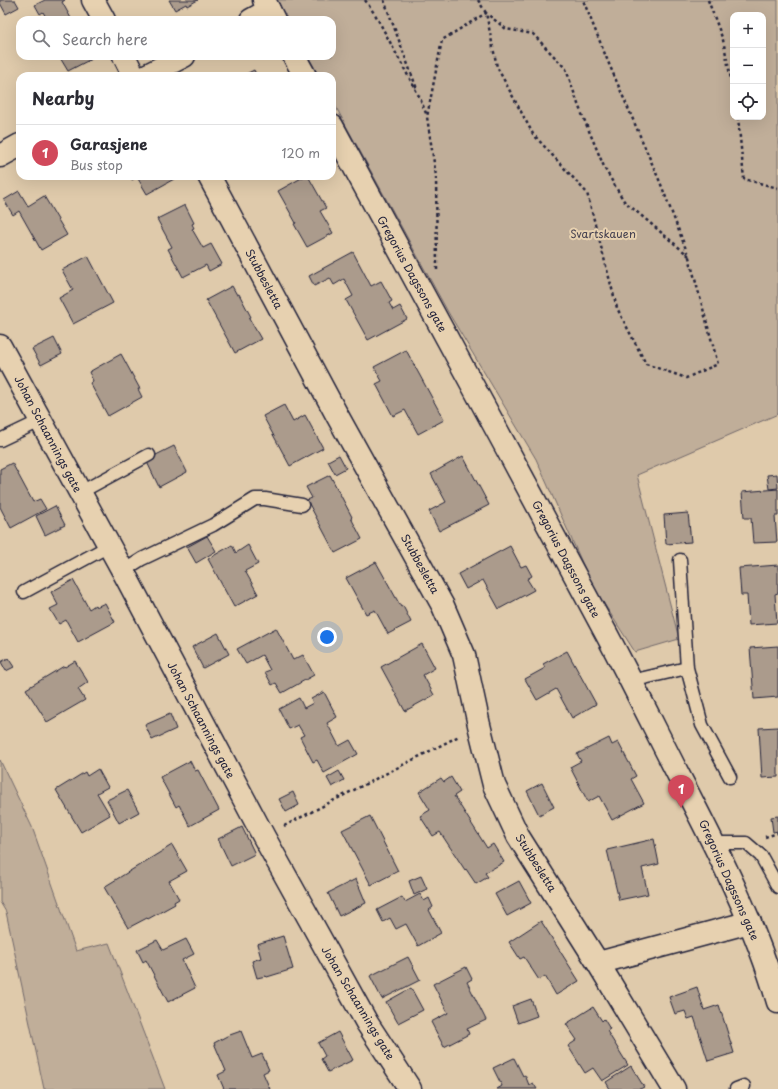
<!DOCTYPE html>
<meta charset="utf-8">
<style>
body{margin:0;font-family:"Playpen Sans",sans-serif;background:#f2f2f3;color:#2b2b33}
.controls{position:absolute;right:12px;top:12px;display:grid;overflow:hidden;border-radius:8px;box-shadow:0 4px 16px #0002}
.controls button{width:36px;height:36px;display:grid;place-items:center;padding:0;border:0;border-bottom:1px solid #e1e1e2;background:#fff;color:#2b2b33;font:20px sans-serif}
.you{position:absolute;left:327px;top:637px;width:14px;height:14px;margin:-10px;border:3px solid #fff;border-radius:50%;background:#1a73e8;box-shadow:0 0 0 6px #1a73e833}
.badge{display:grid;place-items:center;width:26px;height:26px;border-radius:50%;background:#d1495b;color:#fff;font-size:13px;font-weight:700}
.pin{position:absolute;translate:-50% -33px;filter:drop-shadow(0 1px 2px #0008)}
.pin::after{content:'';position:absolute;top:21px;width:14px;height:12px;background:inherit;clip-path:polygon(0 0,100% 0,50% 100%)}
.list{margin:0;padding:0;list-style:none}
h2{display:flex;justify-content:space-between;align-items:center;height:52px;margin:0;padding:0 16px;font-size:17px}
h2 small{font-size:13px;font-weight:400;color:#7c7c81}
.list li{display:grid;grid-template-columns:26px 1fr auto;gap:12px;align-items:center;box-sizing:border-box;height:56px;padding:0 16px;border-top:1px solid #e1e1e2}
.list b{display:block;font-size:15px;white-space:nowrap}
.list p{margin:0;font-size:13px;white-space:nowrap;color:#7c7c81}
.list em{font-size:13px;font-style:normal;color:#7c7c81}
.icon{flex:none;width:22px;height:22px;fill:none;stroke:currentColor;stroke-width:2;stroke-linecap:round;stroke-linejoin:round}
.map{position:relative;flex:none;width:778px;height:1089px;overflow:hidden}
.search{position:absolute;background:#fff;box-shadow:0 4px 16px #0002;left:16px;top:16px;width:320px;height:44px;display:flex;align-items:center;gap:10px;box-sizing:border-box;padding:0 14px;border-radius:12px;color:#7c7c81;font-size:15px}
.panel{position:absolute;background:#fff;box-shadow:0 4px 16px #0002;left:16px;top:72px;width:320px;height:108px;border-radius:12px}
.map>svg:first-child{display:block}
</style>
<div class="map">
<svg width="778" height="1089" viewBox="0 0 778 1089">
<rect width="100%" height="100%" fill="#dfcaab"/>
<filter id="ink" filterUnits="userSpaceOnUse"><feTurbulence type="fractalNoise" baseFrequency=".025" numOctaves="2"/><feDisplacementMap in="SourceGraphic" scale="8" xChannelSelector="R" yChannelSelector="G"/><feConvolveMatrix kernelMatrix="1 2 1 2 8 2 1 2 1" color-interpolation-filters="sRGB"/></filter>
<g filter="url(#ink)">
<path fill="#c0ae99" stroke="#71686a" fill-rule="evenodd" d="M277,0H778V414L637,475L679,639L635,652L592,585L536,459L448,312L332,100V76H319L308,56H332V20H288ZM733,15H763V117H733Z
M0,760L32,827L76,951L109,943L165,1089H44L6,912L0,902Z"/>
<path fill="#ab9b8c" stroke="#22223b" d="M0,0H15L19,7L6,14L0,3Z
M45,0H65L62,2L72,20H45L47,19L43,12L40,14L35,5Z
M169,0H198L187,6L186,4L175,10Z
M59,56H92L93,58L68,71Z
M254,70L257,76H242Z
M130,176H172L174,179L147,194L137,177L132,180Z
M305,176H308L326,208L320,211L333,233L307,247L294,224L296,223L278,191Z
M19,191L28,206L44,196L67,235L41,250L19,211L13,215L4,200Z
M185,205L194,223L192,224L194,228L192,229L203,248L211,244L222,264L209,271L206,265L183,277L168,249L172,247L157,219Z
M353,252L371,286L381,281L392,301L389,303L393,310L400,306L407,319L368,340L346,300L353,296L344,279L334,285L330,278L314,286L309,276Z
M88,256L113,303L73,324L59,298L73,290L62,270Z
M232,286L237,295L239,294L251,317L249,318L261,339L235,353L206,300Z
M54,338L62,354L41,365L32,349Z
M406,350L444,420L418,434L405,410L393,416L376,384L382,381L374,367Z
M121,354L140,389H138L142,397L108,416L90,383L93,381L89,372Z
M284,405L293,422L305,415L323,448L290,466L263,416Z
M174,446L187,472L159,487L146,460Z
M339,455L346,468L335,474L328,461Z
M463,456L489,505L439,531L429,511L446,502L431,474Z
M12,463L33,502L40,499L46,509L11,528L0,507V469Z
M777,474L778,488L769,489L767,475Z
M330,475L352,517L351,518L362,539L335,553L307,500L312,498L306,487Z
M778,489V516H775L777,542L753,543L751,518H744L742,492Z
M55,506L65,525L45,535L36,516Z
M688,513L691,542L666,544L664,515Z
M207,536L216,551L196,563L187,547Z
M232,545L236,553L248,545L258,564L245,571L258,594L234,607L208,559Z
M510,546L521,567L526,565L532,576L527,579L534,590L499,609L483,580L466,589L458,574Z
M376,562L401,607L403,606L411,622L388,634L375,610L366,614L346,578Z
M778,565V593L775,594L777,623L749,625L747,595H741L739,568Z
M73,580L89,609L95,605L96,607L105,603L115,622L78,642L66,620L59,624L50,609L58,605L51,592Z
M276,628L293,660L303,655L314,675L282,693L276,683L272,685L265,672L270,670L262,655L246,664L237,649Z
M218,633L229,654L203,668L192,647Z
M422,644L435,668L423,675L434,695L405,711L381,667Z
M778,646V697L754,699L750,648Z
M567,651L596,704L572,718L556,689L537,700L525,679L545,668L543,664Z
M8,658L14,667L6,671L1,662Z
M75,661L88,682L78,689L85,700L47,722L26,689L64,666L65,667Z
M324,692L337,717L327,723L339,746L350,740L358,754L324,773L317,760L313,762L300,737L304,735L298,725L289,729L279,709L299,698L304,708L313,703L311,699Z
M170,714L176,729L152,740L145,725Z
M778,727V777L762,778L759,728Z
M609,738L612,745L618,742L636,776L631,779L644,803L612,820L599,796L588,802L570,767L581,761L577,754Z
M190,761L195,771L198,770L219,810L190,826L179,805L176,807L160,777Z
M98,769L108,787L97,793L110,815L81,832L56,790L85,772L87,776Z
M339,771L344,780L332,787L327,778Z
M451,777L460,792L454,796L487,848L493,844L504,862L485,873L488,877L476,884L466,869L465,870L440,832L433,836L420,816L430,810L419,792L441,778L444,782Z
M542,783L554,807L539,815L527,791Z
M127,790L139,812L119,823L107,800Z
M293,792L299,805L286,812L279,799Z
M370,816L398,871L371,885L342,830Z
M778,816V831L773,832L771,817Z
M242,827L255,854L231,866L218,839Z
M654,839L659,864L642,868L648,894L619,900L607,850Z
M172,845L187,871L169,881L179,899L174,902L175,904L148,919L147,918L128,928L104,887Z
M421,876L427,889L414,895L409,881Z
M356,879L366,903L339,916L328,893Z
M519,881L531,903L507,916L495,894Z
M420,894L424,901L429,898L433,907L429,910L441,933L418,946L406,924L396,929L390,918L383,922L377,910L402,897L405,902Z
M541,921L579,981L556,995L545,976L539,980L524,957L520,959L509,942Z
M283,936L293,969L267,977L266,976L257,978L252,961L261,958L257,944Z
M186,939L194,954L182,960L195,988L168,1002L146,960L143,962L137,950L157,940L163,950Z
M408,957L420,980L382,999L370,976Z
M466,967L472,979L467,982L486,1020L467,1029L469,1034L444,1047L431,1022L448,1013L433,984Z
M697,987L704,1010L719,1005L734,1053L708,1061L694,1017L688,1019L685,1011L675,1014L669,997Z
M411,988L423,1010L398,1023L386,1002Z
M531,999L537,1016L518,1023L512,1006Z
M593,1007L602,1021L604,1019L610,1029L607,1031L628,1065L602,1081L593,1068L585,1073L568,1046L577,1040L566,1024Z
M241,1031L252,1058L262,1054L269,1070L263,1073L270,1089H224L218,1075L226,1071L214,1043L227,1036Z
M338,1032L353,1060L328,1072L321,1059L325,1056L318,1043Z
M514,1058L523,1076L525,1075L529,1085L533,1083L537,1089H497L502,1086L493,1068Z
M631,1066L644,1087L640,1089H610L606,1082Z"/>
<g fill="none" stroke-linecap="round" stroke-linejoin="round">
<g stroke="#22223b" stroke-width="15">
<path id="service" d="M0,440L40,421
M79,493L149,455
M680,560L687,668L702,725L730,777
M123,571L142,559L213,525L255,499H265L302,505
M24,592L109,546
M631,681L687,668
M714,843H746L761,856L778,887
M736,1089L744,1086"/>
</g>
<g stroke="#22223b" stroke-width="25">
<path id="minor" d="M93,0L104,20
M251,20L269,10
M124,56L134,76
M145,76L184,56
M0,156L20,145
M209,176L338,417L443,606L464,655L479,725L494,785L518,836L598,963L674,1089
M0,346L123,571L264,837L367,1023L410,1089
M598,963L750,922"/>
</g>
<g stroke="#22223b" stroke-width="25">
<path id="tertiary" d="M264,0L274,20
M294,56L305,76
M332,126C424,295 516,465 607,635C632,682 655,729 679,776C717,849 755,923 778,1002"/>
</g>
<path stroke="#22223b" stroke-width="2.5" stroke-dasharray="3 3" stroke-linecap="butt" d="M365,0L376,16L420,98L427,116
M384,0L417,89
M478,0L486,13L497,67L533,134L587,193L617,308L646,364L686,378L718,364L689,257L660,182L609,64L583,0
M708,0L723,40L733,89
M738,117L744,179L778,188
M437,270L436,176L427,117L442,40L486,13L506,29L533,34L566,69L579,107L605,169L624,201L689,256
M284,826L459,736
M765,837L778,833"/>
<use href="#service" stroke="#e7d1b0" stroke-width="12"/>
<use href="#minor" stroke="#e7d1b0" stroke-width="22"/>
<use href="#tertiary" stroke="#e7d1b0" stroke-width="22"/>
</g>
</g>
<g text-anchor="middle" stroke-width="4" stroke-linejoin="round" paint-order="stroke">
<g font-size="11" fill="#423e4e" stroke="#e7d1b0">
<text x="603" y="238">Svartskauen</text>
</g>
<g font-size="11" fill="#22223b" stroke="#e7d1b0">
<text transform="translate(412 274) rotate(61)" y="4">Gregorius Dagssons gate</text>
<text transform="translate(264 279) rotate(62)" y="4">Stubbesletta</text>
<text transform="translate(48 434) rotate(62)" y="4">Johan Schaannings gate</text>
<text transform="translate(566 559) rotate(62)" y="4">Gregorius Dagssons gate</text>
<text transform="translate(420 564) rotate(61)" y="4">Stubbesletta</text>
<text transform="translate(201 720) rotate(62)" y="4">Johan Schaannings gate</text>
<text transform="translate(536 863) rotate(58)" y="4">Stubbesletta</text>
<text transform="translate(729 880) rotate(66)" y="4">Gregorius Dagssons gate</text>
<text transform="translate(358 1003) rotate(59)" y="4">Johan Schaannings gate</text>
</g>
</g>
</svg>
<div class="controls">
<button>+</button>
<button>−</button>
<button><svg class="icon" aria-label="locate" viewBox="0 0 24 24"><circle cx="12" cy="12" r="6"/><path d="M12 2v4M12 18v4M2 12h4M18 12h4"/></svg></button>
</div>
<div class="you"></div>
<div class="pin badge" style="left:681px;top:808px">1</div>
<div class="search"><svg class="icon" aria-label="search" viewBox="0 0 24 24"><circle cx="10" cy="10" r="6"/><path d="M15 15l6 6"/></svg>Search here</div>
<section class="panel">
<h2>Nearby<small></small></h2>
<ul class="list">
<li><span class="badge">1</span><div><b>Garasjene</b><p>Bus stop</p></div><em>120 m</em></li>
</ul>
</section>
</div>
